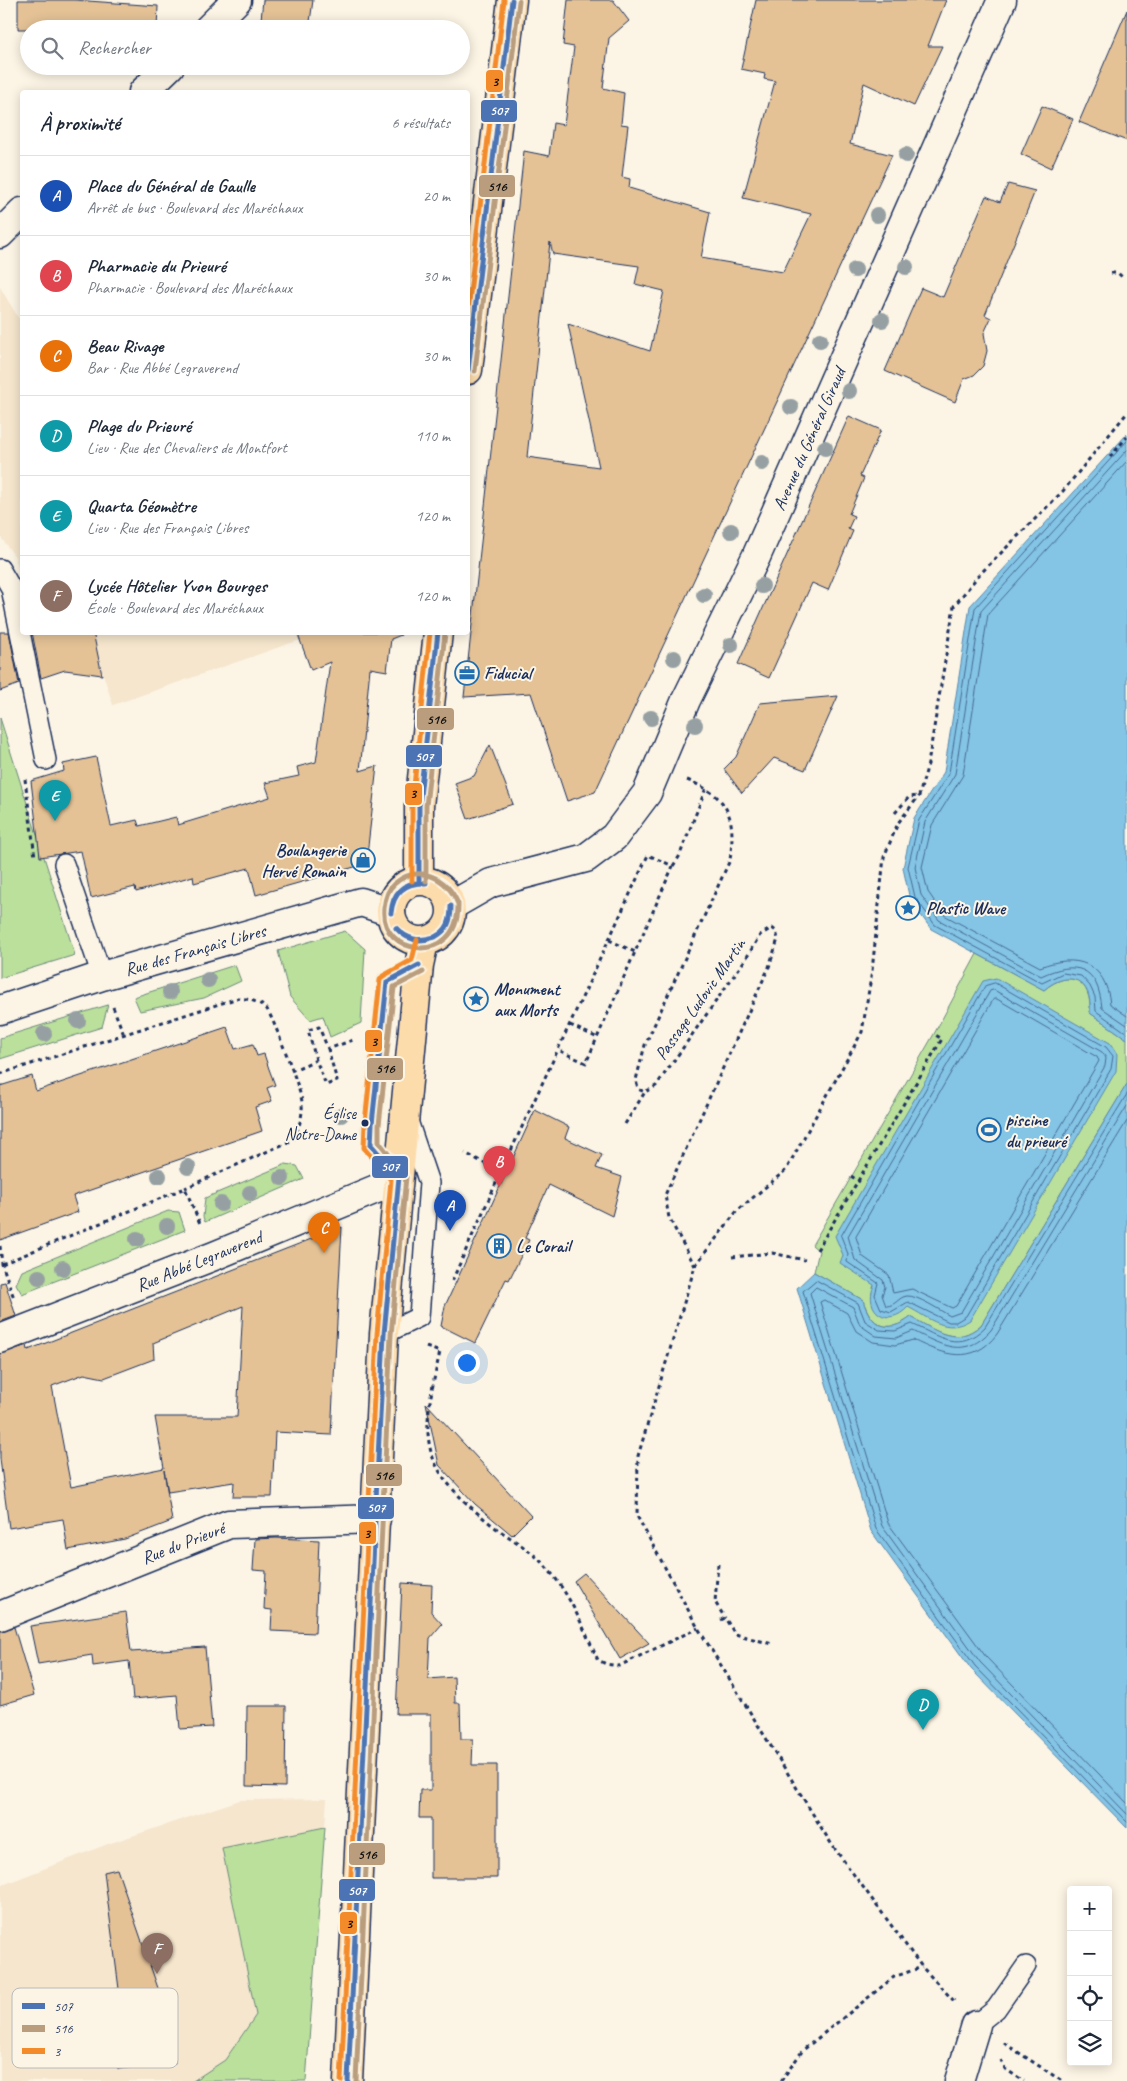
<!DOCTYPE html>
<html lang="fr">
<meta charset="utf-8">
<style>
body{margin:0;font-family:Caveat,sans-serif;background:#f2f2f3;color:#1f2937}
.controls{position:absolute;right:15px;bottom:15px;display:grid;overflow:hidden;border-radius:5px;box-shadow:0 2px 12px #0003}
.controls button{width:45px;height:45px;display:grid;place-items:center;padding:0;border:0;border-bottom:1px solid #e0e1e3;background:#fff;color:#1f2937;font:25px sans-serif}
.you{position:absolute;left:466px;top:1362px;width:18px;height:18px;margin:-12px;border:4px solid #fff;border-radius:50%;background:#1a73e8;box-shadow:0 0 0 8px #1a73e833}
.badge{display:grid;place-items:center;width:32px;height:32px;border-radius:50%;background:#ea580c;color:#fff;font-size:16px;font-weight:700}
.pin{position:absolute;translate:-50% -41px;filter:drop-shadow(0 1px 2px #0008)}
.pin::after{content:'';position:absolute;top:26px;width:18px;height:15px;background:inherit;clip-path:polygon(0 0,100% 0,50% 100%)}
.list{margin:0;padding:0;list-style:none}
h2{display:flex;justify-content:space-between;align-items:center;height:65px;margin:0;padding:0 20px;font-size:21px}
h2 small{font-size:16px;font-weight:400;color:#747a83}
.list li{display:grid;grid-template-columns:32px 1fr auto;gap:15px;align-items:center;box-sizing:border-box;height:80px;padding:0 20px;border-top:1px solid #e0e1e3}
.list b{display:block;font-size:19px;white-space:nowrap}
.list p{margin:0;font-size:16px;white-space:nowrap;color:#747a83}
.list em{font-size:16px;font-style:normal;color:#747a83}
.icon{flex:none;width:28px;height:28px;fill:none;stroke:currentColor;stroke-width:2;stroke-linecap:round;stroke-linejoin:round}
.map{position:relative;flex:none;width:1127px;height:2081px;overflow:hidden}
.search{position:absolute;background:#fff;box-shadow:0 2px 12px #0003;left:20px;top:20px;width:450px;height:55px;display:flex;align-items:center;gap:12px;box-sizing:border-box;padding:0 18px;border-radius:28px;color:#747a83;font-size:19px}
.panel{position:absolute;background:#fff;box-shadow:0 2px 12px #0003;left:20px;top:90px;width:450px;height:545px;border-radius:5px}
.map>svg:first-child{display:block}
</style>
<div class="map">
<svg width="1127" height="2081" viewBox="0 0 1127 2081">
<rect width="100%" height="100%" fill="#fcf5e5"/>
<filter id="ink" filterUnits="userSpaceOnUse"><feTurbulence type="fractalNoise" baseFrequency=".02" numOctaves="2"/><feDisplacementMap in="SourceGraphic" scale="10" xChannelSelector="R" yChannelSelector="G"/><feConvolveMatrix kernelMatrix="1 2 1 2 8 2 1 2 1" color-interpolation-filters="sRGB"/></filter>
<g filter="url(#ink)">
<path fill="#f5e6cd" d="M0,287L22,324V580L15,557L0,536Z
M90,633H320L113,705Z
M327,1799L306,2081H0V1886L108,1844L240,1800Z"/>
<path fill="#bbe09b" stroke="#6b887c" d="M0,718L75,955L0,978Z
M345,931L365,949L361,1023L330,1037L323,1016L310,1020L290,997L278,951Z
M977,954L1044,990C1070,968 1092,980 1090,1013L1127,1039V1084L981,1325C955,1347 937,1331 911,1317C888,1335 871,1326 863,1300L814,1272L819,1251L812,1245L934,1034Z
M235,965L241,981L204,998L140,1011L134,997Z
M108,1005L102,1027L0,1059V1038Z
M286,1164L297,1166L304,1179L205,1222L203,1217L205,1198Z
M168,1211L179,1212L185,1230L22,1294L16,1284L22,1271Z
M325,1827L306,2081H193L225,2060L256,2015L222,1848Z"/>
<path fill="#84c4e4" stroke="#5a88ae" d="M1127,434V1039L1090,1013C1093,980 1069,968 1044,990L931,929L910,900L903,868L914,818L944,772L970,606Z
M996,978L1110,1043L1117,1054L1116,1071L970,1320C947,1335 929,1318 908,1307C888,1329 863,1311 874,1285L840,1263L843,1255L835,1236L983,981Z
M1127,1084V1828L971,1669L871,1531L797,1288L814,1272L863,1300C870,1326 888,1335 911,1317C937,1331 955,1347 981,1325Z"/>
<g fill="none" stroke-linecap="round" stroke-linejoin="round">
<path stroke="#456b94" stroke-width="1" d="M1127,441L975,608L949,773L919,820L908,867L915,897L935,925L1042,983L1063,973L1081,976L1090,986L1095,997L1096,1011L1127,1033
M1127,450L981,611L955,774L925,822L915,867L921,895L939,920L1041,976C1076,960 1098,966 1102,1008L1127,1025
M1127,461L988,614L963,775L932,825L922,867L928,892L944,915L1040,967C1076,953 1106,962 1110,1004L1127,1016
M995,983L1106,1047L1113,1056L1111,1069L966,1316L956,1322H949L908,1302L891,1312L881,1309L875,1295L878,1283L847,1262L848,1254L841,1236L985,986Z
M994,990L1102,1052L1106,1058L1105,1066L961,1312L950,1316C941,1311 917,1295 907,1296C898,1297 896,1306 886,1306L882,1295L885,1287L883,1280L855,1260L848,1236L990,991Z
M994,999H997L1097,1057L1099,1061L956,1306L952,1308L912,1289L893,1293L889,1275L862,1256L856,1237Z
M1127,1094L985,1327C959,1353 940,1337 912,1324L895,1331L879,1330L865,1321L858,1303L816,1280L803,1291L876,1529L975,1666L1127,1822
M1127,1106L991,1330C965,1360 941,1345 913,1331L896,1338L876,1336L860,1325L853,1307L816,1287L810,1293L882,1526L980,1662L1127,1814
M1127,1121L997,1334C973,1366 943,1355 913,1340L895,1345L873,1342L856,1331L847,1313L824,1300L820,1302L888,1523L986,1657L1127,1803"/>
</g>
<path fill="#e4c296" stroke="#1b2f5e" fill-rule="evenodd" d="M18,0H74L158,6L157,29H18Z
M263,0H313L309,29H260Z
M568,0H613L629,21L609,38L603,88L624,93L621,124L628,125L622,177L630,179L629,188L710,212L701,258L783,272L811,214L743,198L775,81L764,79L765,74L741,69L756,0H946L928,46H942L914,106L864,83L850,144L892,155L595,792L567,801L531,693L464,697L524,151L549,156L553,123L564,125L574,47L563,45ZM550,242L553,254L639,266L635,284L664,291L650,351L568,324L599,467L527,457Z
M1127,10V141L1079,122Z
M1042,106L1073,119L1051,168L1021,154Z
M1008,184L1035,191L985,315L991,318L984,333L987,351L983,366L974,375L964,379L955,402L885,371L921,288L943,297L986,196L1000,202Z
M849,416L881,430L860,476L864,478L849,514L854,516L848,529L853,531L828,590L812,583L769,678L738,664Z
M0,632H9L19,684L0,691Z
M32,632H93L102,675L65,670L41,678Z
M297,632H401V635L391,639L387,671L370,668L360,771L377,766L367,855L358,866L256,895L249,868L194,883L193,876L136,892L135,887L91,898L81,851L40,857L31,781L64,771L63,764L96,757L111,826L137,820L139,826L176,817L178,825L270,797L265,783L299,776L297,767L316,762L330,662L311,670Z
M838,696L805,770L774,758L742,793L724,769L736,757L760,703Z
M490,745L513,804L468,819L455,783L474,776Z
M227,1027L235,1049L253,1044L257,1056L264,1054L269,1069L275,1085L267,1088L272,1101L255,1107L262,1131L73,1196L78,1212L0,1240V1086L32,1076L36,1091Z
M535,1110L569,1127L565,1138L602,1155L596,1168L622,1177L612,1216L549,1185L525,1238L529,1240L509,1280L506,1279L475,1343L441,1326L445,1306Z
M342,1227L331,1435L275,1432L272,1497H233L234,1482L168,1492L164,1470L172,1521L125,1539L68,1550L63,1519L9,1528L0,1459V1354L27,1345L28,1350ZM243,1306L237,1417H155L164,1468L71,1487L52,1386L84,1374L104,1378L154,1359L153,1343Z
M5,1282L16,1316L0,1322V1283Z
M426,1403L531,1516L512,1535L475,1504L439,1465Z
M276,1538L319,1540L315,1633L271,1631L272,1610L264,1609L266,1571L253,1570L255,1539Z
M584,1573L649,1643L620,1659L574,1581Z
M402,1583L432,1585L431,1612L442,1624L430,1638L428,1679L454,1677L455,1703H460L461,1739H473L472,1765H497V1878H431V1818H419L420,1790H431V1714H396Z
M126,1612L131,1652L205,1647L212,1727L180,1729L177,1695L133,1699L129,1661L93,1666L92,1655L38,1664L30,1626Z
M14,1627L34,1695L0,1705V1631Z
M247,1706H286L285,1787L246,1786Z
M117,1869L170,2023L175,2063L118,2069L109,1990L119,1989L104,1872Z"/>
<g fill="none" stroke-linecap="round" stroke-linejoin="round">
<g stroke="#1b2f5e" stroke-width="22">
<path id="service" d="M0,569L11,588L46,760
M64,864L102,976
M399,1177L371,1145L372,1124L387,982L419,965
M384,1334L419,1317L429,1183L408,1121
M976,2025L996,2009L1026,1966"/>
</g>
<g stroke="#1b2f5e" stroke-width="31">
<path id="minor" d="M208,29L237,0
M143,92L170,66
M0,234L22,212
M451,906L491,883L586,858L614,837L647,793L686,700L756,557L1002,0
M0,1010L102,976L361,902L391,912
M0,1339L214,1256L398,1180
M0,1616L229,1524L376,1519
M959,2081L976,2025"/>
</g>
<g stroke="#1b2f5e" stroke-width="31">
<path id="primary" d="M468,370L512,0
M391 911a30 30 0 1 1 60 0a30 30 0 1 1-60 0Z
M419,881V806L438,632
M348,2081L384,1334L419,965L424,942"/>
</g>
<path stroke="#1b2f5e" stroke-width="3" stroke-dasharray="4 4" stroke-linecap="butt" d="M1111,273H1118L1123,278
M1110,457L1127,437
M25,779L35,857
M687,780C730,797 736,817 730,860L645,1045L636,1080L638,1089L645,1092L656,1086L747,957L760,935L772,928L776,931L778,939L769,967L665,1195L669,1218L695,1266
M895,813L909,797L919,796
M673,866L679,857L706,788
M609,940L635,952
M113,1007L124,1035
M570,1025L598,1038
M316,1060L308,1030L319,1027L328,1049L353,1040
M291,1071L316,1060L326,1085L337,1081L328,1049
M0,1074L238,998C248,999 258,1001 266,1008C272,1014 302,1093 302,1102C303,1117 299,1127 293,1140L185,1188
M625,1124L645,1092
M501,1172C550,1067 599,961 648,855L673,866L586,1063L558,1050
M851,1176L860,1182
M0,1246L2,1264L14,1298
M817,1250L942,1039L934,1034
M732,1257L772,1253L805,1260
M2,1264L185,1188L201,1226
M452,1281L501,1172L465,1153
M426,1347L440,1352C420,1441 417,1465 492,1525C510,1539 531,1549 546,1567C570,1593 583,1628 598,1660L606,1664L619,1666L698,1628
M718,1564L715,1602L725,1618
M721,1620L725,1618L735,1634L772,1644
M954,2001L922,1967L832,1845L698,1628L637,1516L638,1456L695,1266L737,1211L786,1170L862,1032L872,971L884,857L898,823L919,796L928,764L954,606L978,576L1063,491L1127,413
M1004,2043L1062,2081
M1001,2060L1005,2069L1024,2081
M781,2081L803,2050L894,1977L922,1967"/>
<use href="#service" stroke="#fcf5e5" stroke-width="19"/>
<use href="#minor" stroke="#fcf5e5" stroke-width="28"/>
<use href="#primary" stroke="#fddcac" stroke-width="28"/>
<g stroke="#fcf5e5" stroke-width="9">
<path id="bus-1" d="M468,370L512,0
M419,881V806L438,632
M391,913C393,892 404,881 426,883
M391,913C393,893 405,882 426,883
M396,928C407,940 419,942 435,937
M396,928C406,940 419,943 435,937
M435,937C448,930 451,921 451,906
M348,2081L384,1334L399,1177L371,1145L372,1124L387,982L419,965"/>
</g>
<g stroke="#fcf5e5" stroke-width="9">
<path id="bus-2" d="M475,371L519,1
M426,881V806L445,633
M458,904C447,877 418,863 394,884C387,890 385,900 384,908C379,957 458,966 458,906
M356,2081L391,1335L406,1177L379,1142V1125L394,987L423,972"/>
</g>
<g stroke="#fcf5e5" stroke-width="9">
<path id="bus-3" d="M468,311L504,0
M412,881V805L430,632
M341,2081L377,1334L391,1180L364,1148L365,1123L380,980L383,976L412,960L417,940"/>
</g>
<use href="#bus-1" stroke="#4c74b5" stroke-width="5"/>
<use href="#bus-2" stroke="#b99d7d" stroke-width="5"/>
<use href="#bus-3" stroke="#f48b2a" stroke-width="5"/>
</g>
<g fill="#96a0a3">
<circle cx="906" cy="155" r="8"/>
<circle cx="877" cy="215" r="8"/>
<circle cx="906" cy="267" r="8"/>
<circle cx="855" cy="270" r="8"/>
<circle cx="882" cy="320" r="8"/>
<circle cx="820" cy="340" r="8"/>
<circle cx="849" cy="391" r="8"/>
<circle cx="791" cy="407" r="8"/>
<circle cx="825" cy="448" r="8"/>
<circle cx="762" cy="463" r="8"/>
<circle cx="731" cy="531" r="8"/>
<circle cx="762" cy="586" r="8"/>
<circle cx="704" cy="595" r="8"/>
<circle cx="731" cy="645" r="8"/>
<circle cx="674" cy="658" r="8"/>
<circle cx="651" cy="718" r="8"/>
<circle cx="695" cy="725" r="8"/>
<circle cx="208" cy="980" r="8"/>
<circle cx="170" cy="992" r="8"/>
<circle cx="78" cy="1021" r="8"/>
<circle cx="44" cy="1034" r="8"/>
<circle cx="341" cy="1115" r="8"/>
<circle cx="188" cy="1167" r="8"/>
<circle cx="159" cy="1176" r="8"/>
<circle cx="282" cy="1178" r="8"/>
<circle cx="250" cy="1193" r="8"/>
<circle cx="221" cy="1204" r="8"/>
<circle cx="167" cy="1226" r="8"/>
<circle cx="137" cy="1239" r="8"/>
<circle cx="63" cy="1268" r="8"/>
<circle cx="39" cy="1277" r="8"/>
</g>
</g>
<defs>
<g id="office-ring" transform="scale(1.25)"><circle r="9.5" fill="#fcf5e5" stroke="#1f6fb2" stroke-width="1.5"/><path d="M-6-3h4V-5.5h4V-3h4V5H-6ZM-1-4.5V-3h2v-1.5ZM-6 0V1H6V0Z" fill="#1f6fb2"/></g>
<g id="shop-ring" transform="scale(1.25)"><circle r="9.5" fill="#fcf5e5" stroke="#1f6fb2" stroke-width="1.5"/><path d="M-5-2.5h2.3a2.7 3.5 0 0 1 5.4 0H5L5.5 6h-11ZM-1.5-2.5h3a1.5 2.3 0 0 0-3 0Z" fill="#1f6fb2"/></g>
<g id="sight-ring" transform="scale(1.25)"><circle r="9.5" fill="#fcf5e5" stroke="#1f6fb2" stroke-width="1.5"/><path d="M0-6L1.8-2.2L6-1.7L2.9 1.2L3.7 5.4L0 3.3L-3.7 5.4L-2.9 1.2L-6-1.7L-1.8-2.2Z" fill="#1f6fb2"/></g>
<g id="stadium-ring" transform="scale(1.25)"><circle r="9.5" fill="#fcf5e5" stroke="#1f6fb2" stroke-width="1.5"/><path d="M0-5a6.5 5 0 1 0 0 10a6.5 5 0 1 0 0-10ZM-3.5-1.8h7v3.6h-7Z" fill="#1f6fb2"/></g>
<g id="building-ring" transform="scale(1.25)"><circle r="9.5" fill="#fcf5e5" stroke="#1f6fb2" stroke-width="1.5"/><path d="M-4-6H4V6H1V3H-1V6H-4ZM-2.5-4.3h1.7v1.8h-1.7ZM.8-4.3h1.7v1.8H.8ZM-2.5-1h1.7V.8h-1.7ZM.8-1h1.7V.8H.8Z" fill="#1f6fb2"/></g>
</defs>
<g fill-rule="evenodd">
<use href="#office-ring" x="467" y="673"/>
<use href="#shop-ring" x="363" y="860"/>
<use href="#sight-ring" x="908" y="908"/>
<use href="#sight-ring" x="476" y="999"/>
<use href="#stadium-ring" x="989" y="1130"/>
<use href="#building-ring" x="499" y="1246"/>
</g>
<circle fill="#1b2f5e" stroke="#fcf5e5" stroke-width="2" cx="365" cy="1123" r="4.5"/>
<g text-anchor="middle" stroke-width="4" stroke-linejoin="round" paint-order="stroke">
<g font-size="17" fill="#1b2f5e" stroke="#fcf5e5" text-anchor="end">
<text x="356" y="1119">Église<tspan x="356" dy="21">Notre-Dame</tspan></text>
</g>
<g font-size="18" fill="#1b2f5e" stroke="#fcf5e5">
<text transform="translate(809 439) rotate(-66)" y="6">Avenue du Général Giraud</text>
<text transform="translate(195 950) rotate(-16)" y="6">Rue des Français Libres</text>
<text transform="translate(700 999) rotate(-55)" y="6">Passage Ludovic Martin</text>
<text transform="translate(199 1261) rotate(-22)" y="6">Rue Abbé Legraverend</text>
<text transform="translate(183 1543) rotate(-21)" y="6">Rue du Prieuré</text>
</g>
<g font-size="18" font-weight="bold" fill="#1b2f5e" stroke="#fcf5e5" text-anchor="start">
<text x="484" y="679">Fiducial</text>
<text x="346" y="856" text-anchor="end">Boulangerie<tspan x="346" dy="21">Hervé Romain</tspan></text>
<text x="926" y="914">Plastic Wave</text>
<text x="494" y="995">Monument<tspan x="494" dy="21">aux Morts</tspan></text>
<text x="1006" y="1126">piscine<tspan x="1006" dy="21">du prieuré</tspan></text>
<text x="516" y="1252">Le Corail</text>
</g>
</g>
<rect x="12" y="1988" width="166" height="80" rx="8" fill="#fcf5e5" stroke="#b8babc" stroke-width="1"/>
<rect x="22" y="2003" width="23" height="6" fill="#4c74b5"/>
<rect x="22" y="2025" width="23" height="7" fill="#b99d7d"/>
<rect x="22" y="2048" width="23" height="6" fill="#f48b2a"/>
<g font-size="14" fill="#1b2f5e">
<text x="54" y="2011">507</text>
<text x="54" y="2033">516</text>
<text x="54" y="2056">3</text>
</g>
<g stroke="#fcf5e5" stroke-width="2">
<rect x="485" y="69" width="19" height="24" rx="5" fill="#f48b2a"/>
<rect x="480" y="99" width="38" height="24" rx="5" fill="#4c74b5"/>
<rect x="478" y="174" width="38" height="24" rx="5" fill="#b99d7d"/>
<rect x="416" y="707" width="39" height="24" rx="5" fill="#b99d7d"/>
<rect x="405" y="744" width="38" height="24" rx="5" fill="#4c74b5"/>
<rect x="404" y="782" width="19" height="24" rx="5" fill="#f48b2a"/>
<rect x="364" y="1029" width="19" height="24" rx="5" fill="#f48b2a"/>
<rect x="366" y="1057" width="38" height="24" rx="5" fill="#b99d7d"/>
<rect x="371" y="1155" width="38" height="24" rx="5" fill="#4c74b5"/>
<rect x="365" y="1463" width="38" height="24" rx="5" fill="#b99d7d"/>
<rect x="357" y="1496" width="38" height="24" rx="5" fill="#4c74b5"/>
<rect x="358" y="1521" width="19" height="24" rx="5" fill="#f48b2a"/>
<rect x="348" y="1842" width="38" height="24" rx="5" fill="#b99d7d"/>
<rect x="338" y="1878" width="38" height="24" rx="5" fill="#4c74b5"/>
<rect x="339" y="1911" width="19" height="24" rx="5" fill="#f48b2a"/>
</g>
<g font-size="14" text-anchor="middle" font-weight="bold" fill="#fff">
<text x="499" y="115">507</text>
<text x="424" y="761">507</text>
<text x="390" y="1171">507</text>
<text x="376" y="1512">507</text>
<text x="357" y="1895">507</text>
</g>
<g font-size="14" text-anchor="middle" font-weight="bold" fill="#111">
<text x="495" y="86">3</text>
<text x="497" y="191">516</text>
<text x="436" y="724">516</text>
<text x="413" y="798">3</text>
<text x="374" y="1046">3</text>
<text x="385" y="1073">516</text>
<text x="384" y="1480">516</text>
<text x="367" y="1538">3</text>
<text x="367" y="1859">516</text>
<text x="349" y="1928">3</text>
</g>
</svg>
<div class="controls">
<button>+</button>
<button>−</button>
<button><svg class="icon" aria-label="locate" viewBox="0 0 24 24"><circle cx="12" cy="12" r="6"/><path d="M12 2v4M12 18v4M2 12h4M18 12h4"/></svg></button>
<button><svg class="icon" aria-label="layers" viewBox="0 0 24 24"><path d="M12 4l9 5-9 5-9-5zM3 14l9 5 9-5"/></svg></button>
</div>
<div class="you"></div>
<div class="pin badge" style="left:450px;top:1231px;background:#1a4fb4">A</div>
<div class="pin badge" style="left:499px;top:1187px;background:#e0444e">B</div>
<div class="pin badge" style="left:324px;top:1253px;background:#e8710a">C</div>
<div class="pin badge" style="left:923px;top:1730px;background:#0f9aa8">D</div>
<div class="pin badge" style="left:55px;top:821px;background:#0f9aa8">E</div>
<div class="pin badge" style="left:157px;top:1974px;background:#8d6e63">F</div>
<div class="search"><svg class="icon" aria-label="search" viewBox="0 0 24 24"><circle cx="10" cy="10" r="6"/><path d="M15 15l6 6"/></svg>Rechercher</div>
<section class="panel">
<h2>À proximité<small>6 résultats</small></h2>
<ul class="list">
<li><span class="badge" style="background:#1a4fb4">A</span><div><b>Place du Général de Gaulle</b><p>Arrêt de bus · Boulevard des Maréchaux</p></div><em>20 m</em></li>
<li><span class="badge" style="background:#e0444e">B</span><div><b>Pharmacie du Prieuré</b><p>Pharmacie · Boulevard des Maréchaux</p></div><em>30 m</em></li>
<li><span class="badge" style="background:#e8710a">C</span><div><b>Beau Rivage</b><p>Bar · Rue Abbé Legraverend</p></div><em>30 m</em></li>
<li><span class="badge" style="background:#0f9aa8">D</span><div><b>Plage du Prieuré</b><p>Lieu · Rue des Chevaliers de Montfort</p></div><em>110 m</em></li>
<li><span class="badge" style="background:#0f9aa8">E</span><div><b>Quarta Géomètre</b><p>Lieu · Rue des Français Libres</p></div><em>120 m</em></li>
<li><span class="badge" style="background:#8d6e63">F</span><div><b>Lycée Hôtelier Yvon Bourges</b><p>École · Boulevard des Maréchaux</p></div><em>120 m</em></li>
</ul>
</section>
</div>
